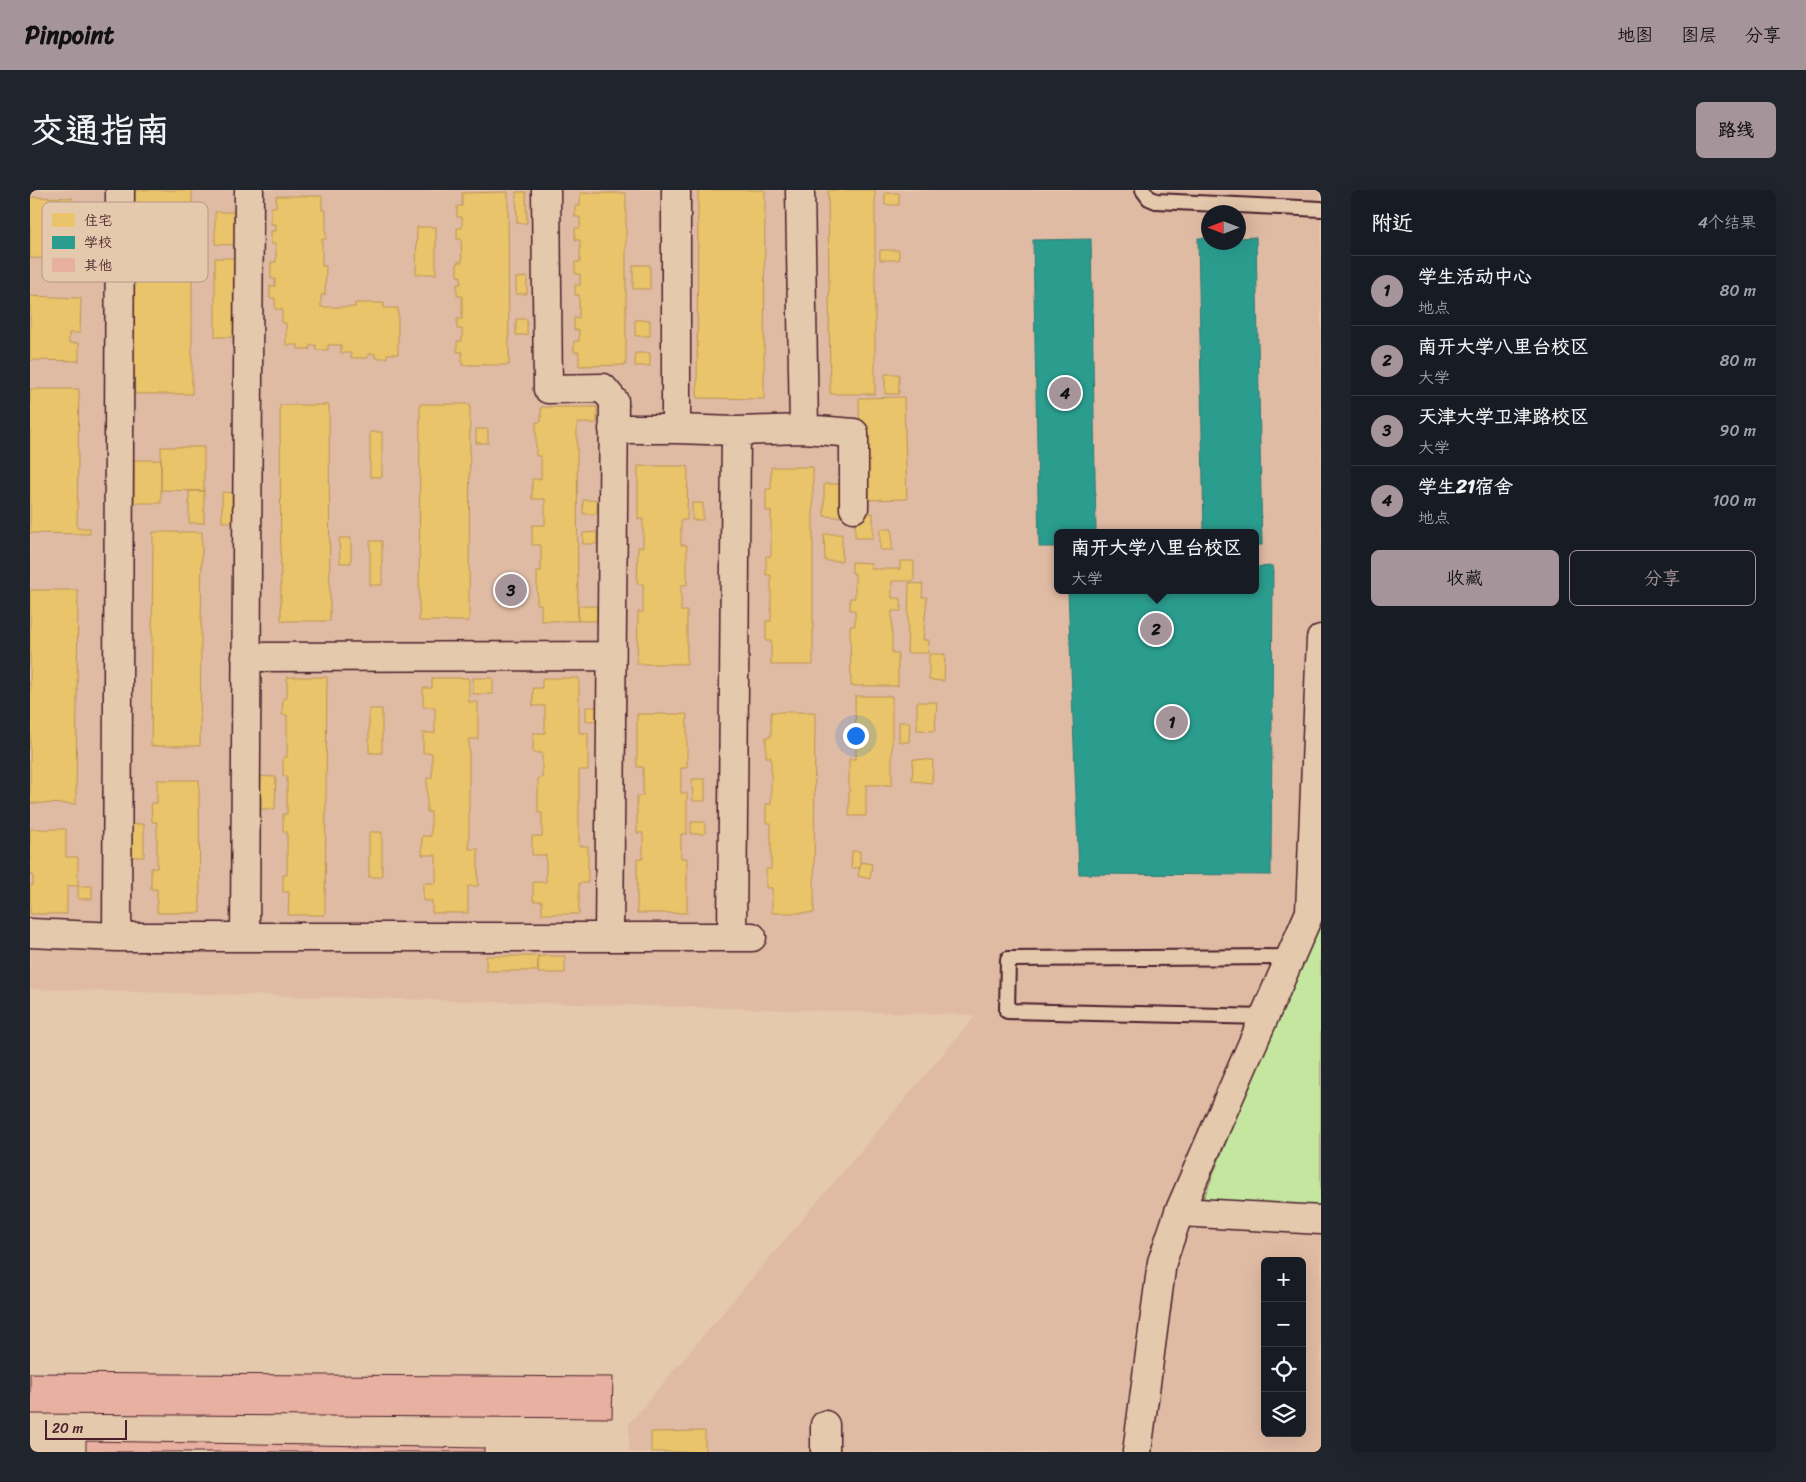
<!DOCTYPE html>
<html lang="zh">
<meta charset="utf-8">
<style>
body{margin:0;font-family:Sriracha,"LXGW WenKai TC",sans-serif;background:#20242c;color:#f1f3f6}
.controls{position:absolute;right:15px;bottom:15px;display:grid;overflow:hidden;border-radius:8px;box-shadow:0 5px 20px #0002}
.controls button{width:45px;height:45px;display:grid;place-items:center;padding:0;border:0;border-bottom:1px solid #363941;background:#171b24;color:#f1f3f6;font:25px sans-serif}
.compass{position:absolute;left:1171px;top:15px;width:45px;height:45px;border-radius:50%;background:#171b24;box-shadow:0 5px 20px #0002;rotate:270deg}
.scale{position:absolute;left:15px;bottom:12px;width:82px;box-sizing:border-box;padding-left:5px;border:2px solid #4a1f2b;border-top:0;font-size:14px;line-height:18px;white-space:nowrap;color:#4a1f2b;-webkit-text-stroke:4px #e5c9ac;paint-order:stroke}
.you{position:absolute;left:825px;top:545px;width:18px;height:18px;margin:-12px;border:4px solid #fff;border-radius:50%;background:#1a73e8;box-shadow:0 0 0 8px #1a73e833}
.badge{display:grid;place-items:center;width:32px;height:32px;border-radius:50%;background:#a6949b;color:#111;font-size:16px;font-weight:700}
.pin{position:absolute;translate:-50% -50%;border:2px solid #fff;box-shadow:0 1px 5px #0006}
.popup{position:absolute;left:1024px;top:339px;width:205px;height:65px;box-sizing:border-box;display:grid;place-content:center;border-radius:8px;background:#171b24;filter:drop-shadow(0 1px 4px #0005);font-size:16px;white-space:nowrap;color:#9ea1a6}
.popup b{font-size:19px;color:#f1f3f6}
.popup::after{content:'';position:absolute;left:50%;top:100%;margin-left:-10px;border:10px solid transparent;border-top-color:#171b24}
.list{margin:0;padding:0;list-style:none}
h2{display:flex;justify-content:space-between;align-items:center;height:65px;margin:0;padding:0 20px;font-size:21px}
h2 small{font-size:16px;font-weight:400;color:#9ea1a6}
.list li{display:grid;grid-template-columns:32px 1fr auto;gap:15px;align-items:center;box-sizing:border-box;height:70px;padding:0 20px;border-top:1px solid #363941}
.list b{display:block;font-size:19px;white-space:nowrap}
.list p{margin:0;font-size:16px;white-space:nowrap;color:#9ea1a6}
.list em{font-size:16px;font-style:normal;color:#9ea1a6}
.actions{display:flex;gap:10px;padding:15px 20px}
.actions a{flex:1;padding:11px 0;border:1px solid #a6949b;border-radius:8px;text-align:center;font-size:18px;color:#a6949b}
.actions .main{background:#a6949b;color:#111}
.icon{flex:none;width:28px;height:28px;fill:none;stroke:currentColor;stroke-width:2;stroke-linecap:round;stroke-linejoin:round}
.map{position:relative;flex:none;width:1291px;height:1262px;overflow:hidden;border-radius:8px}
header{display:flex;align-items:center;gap:30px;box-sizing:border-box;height:70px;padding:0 25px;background:#a6949b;color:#111}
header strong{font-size:24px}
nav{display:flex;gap:28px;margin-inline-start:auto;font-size:18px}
.intro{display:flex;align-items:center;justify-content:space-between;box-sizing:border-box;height:120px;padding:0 30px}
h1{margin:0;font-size:35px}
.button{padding:12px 22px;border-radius:8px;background:#a6949b;color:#111;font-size:18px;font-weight:700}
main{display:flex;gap:30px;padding:0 30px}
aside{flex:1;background:#171b24;border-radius:8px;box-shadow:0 5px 20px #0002}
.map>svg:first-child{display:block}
</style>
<header>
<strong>Pinpoint</strong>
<nav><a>地图</a><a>图层</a><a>分享</a></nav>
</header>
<div class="intro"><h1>交通指南</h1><a class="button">路线</a></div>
<main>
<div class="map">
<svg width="1291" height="1262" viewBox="0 0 1291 1262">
<rect width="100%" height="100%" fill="#e5c9ac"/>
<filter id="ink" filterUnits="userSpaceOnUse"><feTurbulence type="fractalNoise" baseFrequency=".02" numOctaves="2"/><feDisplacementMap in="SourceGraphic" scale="10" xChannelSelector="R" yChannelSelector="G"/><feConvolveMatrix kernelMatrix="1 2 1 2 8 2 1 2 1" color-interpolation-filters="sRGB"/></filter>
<g filter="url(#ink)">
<path fill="#e0bba4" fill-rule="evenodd" d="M0,0H1291V1262H599V1233L946,825L0,799ZM1178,22H1208V52H1178ZM1027,343H1225V400H1027ZM1235,1071H1272V1243H1235Z"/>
<path fill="#c4e69f" stroke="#878265" d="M1288,724H1291V1019L1172,1012Z"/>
<path fill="#e9c46a" stroke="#b99257" d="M104,0H162V204H104V98H92V53H104Z
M668,0H735L734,209L667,208Z
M798,0H845V204H800Z
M478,2L479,175H432V162H427V151H432V139H427V129H432V106H427V94H431V86H427V72H432L431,49H427V38H432V27H427V16H432V3Z
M486,2H496L497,33H487Z
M550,3H596V175L549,176V162H544V151H549V140H544V128H549V105H545V95H550V84H545V72H550V50H545V38H550V27H545V16H550Z
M855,3H869V15H855Z
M246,6H292V20H296V49H292V76H296L295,105H291V117H325V113H354V118H368V164H357V168H345V164H338V168H321V163H311V155H298V160H286V155H280V159H268V155H256V133H252V119H245V108H240V96H245V89H241V72H246V54H241V41H246V34H241V17H246Z
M0,7L42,8L41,69L0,68Z
M185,22H205V55L185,54Z
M387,37H406V84H386Z
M850,60H869V70H850Z
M185,68H205V147H185Z
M603,75H620V99H603Z
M497,87V104H486V88Z
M0,106L51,108L50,143H39V153H49V171L0,170Z
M486,129H497V145H486Z
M605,130H620V146H605Z
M605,163H620V176H605Z
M855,184H869V204H855Z
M0,199H49L47,338H60V344L0,343Z
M874,207L877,309L831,310L829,208Z
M390,214H440L439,431H389Z
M250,215H299L300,431H251Z
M511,217H567V233H547L548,431H511V414H507V381H511V355H502V335H515V309H502V289H511V266H506V232H511Z
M446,239H458V253H446Z
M340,242H352V287H340Z
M131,257H174V301L131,300Z
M104,270H131V313H104Z
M608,276H658L657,330H651V355H657V395H651V421H657V474H607L608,422H613V394H607L608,357H613V329H608Z
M741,277H783V475H741V451H736V431H741V385H736V366H741V321H736V299H741Z
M794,294H810V327L794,326Z
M159,301H174V333H159Z
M192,302L204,303V332H192Z
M553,310H567V324H553Z
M662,313H673V330H662Z
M825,323H843V348H825Z
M850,339H862V360H850Z
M123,342H172L170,556H121Z
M567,342V354H553V343Z
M794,344H812V371H795Z
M309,348H321V373H310Z
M340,351H352V395H340Z
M870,371H884V391H862V408H871V421H862V463H868V496H821L820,436H825V420H820V408H825V383H822V372L841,373V379H870Z
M879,393L893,394L892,407H897L893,450H899L898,463H877Z
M0,400H48L46,614L0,613Z
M548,416H567V431H548Z
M899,464H915L914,491L899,490Z
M257,487H297L295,725H258L259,702H253V685H257V642H253V624H257V586H253V567H257V525H252L253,508H257Z
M402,488H439V512H448V549H439V659H448V696H438V723H402V711H393V693H406V665H392V646H401V622H397V588H402V563H393V543H405V517H393V498H402Z
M443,488H463V504H443Z
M512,488H549V543H558V580H549V656H558V693H549V724H512V711H503V692H516V665H502V646H512V623H508V588H512V563H503V543H515V516H503V498H512Z
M825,506H862V595H836V626H819V569H826Z
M887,512H907L905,541L887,540Z
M556,517H567V531H556Z
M339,519H352V563H339Z
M741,522H785L784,723H742V698H736V679H741V633H736V614H741V567H736V547H741Z
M607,524H657V578H651V603H657V644H651V668H657V723H607V669H613V643H607V606H613V577H607Z
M869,532H880L879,552H869Z
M883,569L903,570L902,593L882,591Z
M226,586L246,587L245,619H225Z
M662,589H675V611H663Z
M127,590H169L170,723H127V699H121V678H127V632H122L121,613H127Z
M661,632H675V644H661Z
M94,634H114V667H94Z
M0,639H36V667H48V696H37V724H0V695H3V685H0Z
M339,642H352V687H339Z
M822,661H830V678H821Z
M831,672L842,674L840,689L828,686Z
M48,696H62V709H48Z
M456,766H508V781H456Z
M508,766H535V783H508Z
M675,1241V1262H621V1242Z"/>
<path fill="#2a9d8f" stroke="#347771" d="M1226,47L1232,355H1225V343H1174L1168,48H1178V52H1208V48Z
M1061,49L1066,343H1027V357H1009L1003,50Z
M1243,376L1241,685L1049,684L1038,400H1225V377Z"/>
<path fill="#e8b0a1" stroke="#4a1f2b" d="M0,1183L583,1187L582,1228L0,1224Z
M56,1251L454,1258V1262H56Z"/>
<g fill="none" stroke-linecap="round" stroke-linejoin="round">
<g stroke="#4a1f2b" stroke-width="18">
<path id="lane" d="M1113,0L1119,8L1126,11L1291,19
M1236,827L977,821L978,769L1261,767"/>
</g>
<g stroke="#4a1f2b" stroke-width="31">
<path id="street" d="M516,0L518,199L573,198L584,211L579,747
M646,0V239L706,241L702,747
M770,0L774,239
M583,239H646
M706,241L774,239L824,243V318
M216,467L581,466
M0,743L87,747H722
M87,747L90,0
M215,747L219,0
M1149,1022L1291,1030
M795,1262V1235"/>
</g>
<g stroke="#4a1f2b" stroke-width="31">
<path id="secondary" d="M1107,1262L1132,1072L1149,1022L1280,722L1291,449"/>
</g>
<use href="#lane" stroke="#e5c9ac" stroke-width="14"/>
<use href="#street" stroke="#e5c9ac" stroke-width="28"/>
<use href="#secondary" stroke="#e5c9ac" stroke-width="28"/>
</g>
</g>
<rect x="12" y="12" width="166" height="80" rx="8" fill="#e5c9ac" stroke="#b69685" stroke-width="1"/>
<rect x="22" y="23" width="23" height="14" fill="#e9c46a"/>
<rect x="22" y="46" width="23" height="13" fill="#2a9d8f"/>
<rect x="22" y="68" width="23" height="14" fill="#e8b0a1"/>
<g font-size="14" fill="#4a1f2b">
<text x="54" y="35">住宅</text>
<text x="54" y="57">学校</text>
<text x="54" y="80">其他</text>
</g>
</svg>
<div class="controls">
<button>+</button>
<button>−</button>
<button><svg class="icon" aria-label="locate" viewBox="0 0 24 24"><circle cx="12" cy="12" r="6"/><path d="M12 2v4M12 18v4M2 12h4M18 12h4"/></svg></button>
<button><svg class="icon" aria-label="layers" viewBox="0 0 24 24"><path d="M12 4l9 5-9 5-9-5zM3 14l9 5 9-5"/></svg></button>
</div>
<svg class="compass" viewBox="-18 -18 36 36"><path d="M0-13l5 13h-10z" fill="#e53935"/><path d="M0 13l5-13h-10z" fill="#9ea1a6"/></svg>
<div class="scale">20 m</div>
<div class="you"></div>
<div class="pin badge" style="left:1142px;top:532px">1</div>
<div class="pin badge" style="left:1126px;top:439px">2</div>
<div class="popup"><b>南开大学八里台校区</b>大学</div>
<div class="pin badge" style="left:481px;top:400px">3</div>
<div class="pin badge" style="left:1035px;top:203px">4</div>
</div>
<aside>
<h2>附近<small>4个结果</small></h2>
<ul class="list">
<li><span class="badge">1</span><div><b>学生活动中心</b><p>地点</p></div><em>80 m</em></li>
<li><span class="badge">2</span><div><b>南开大学八里台校区</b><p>大学</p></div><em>80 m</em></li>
<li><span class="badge">3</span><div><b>天津大学卫津路校区</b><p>大学</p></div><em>90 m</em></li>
<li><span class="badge">4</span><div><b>学生21宿舍</b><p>地点</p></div><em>100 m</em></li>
</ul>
<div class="actions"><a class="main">收藏</a><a>分享</a></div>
</aside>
</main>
